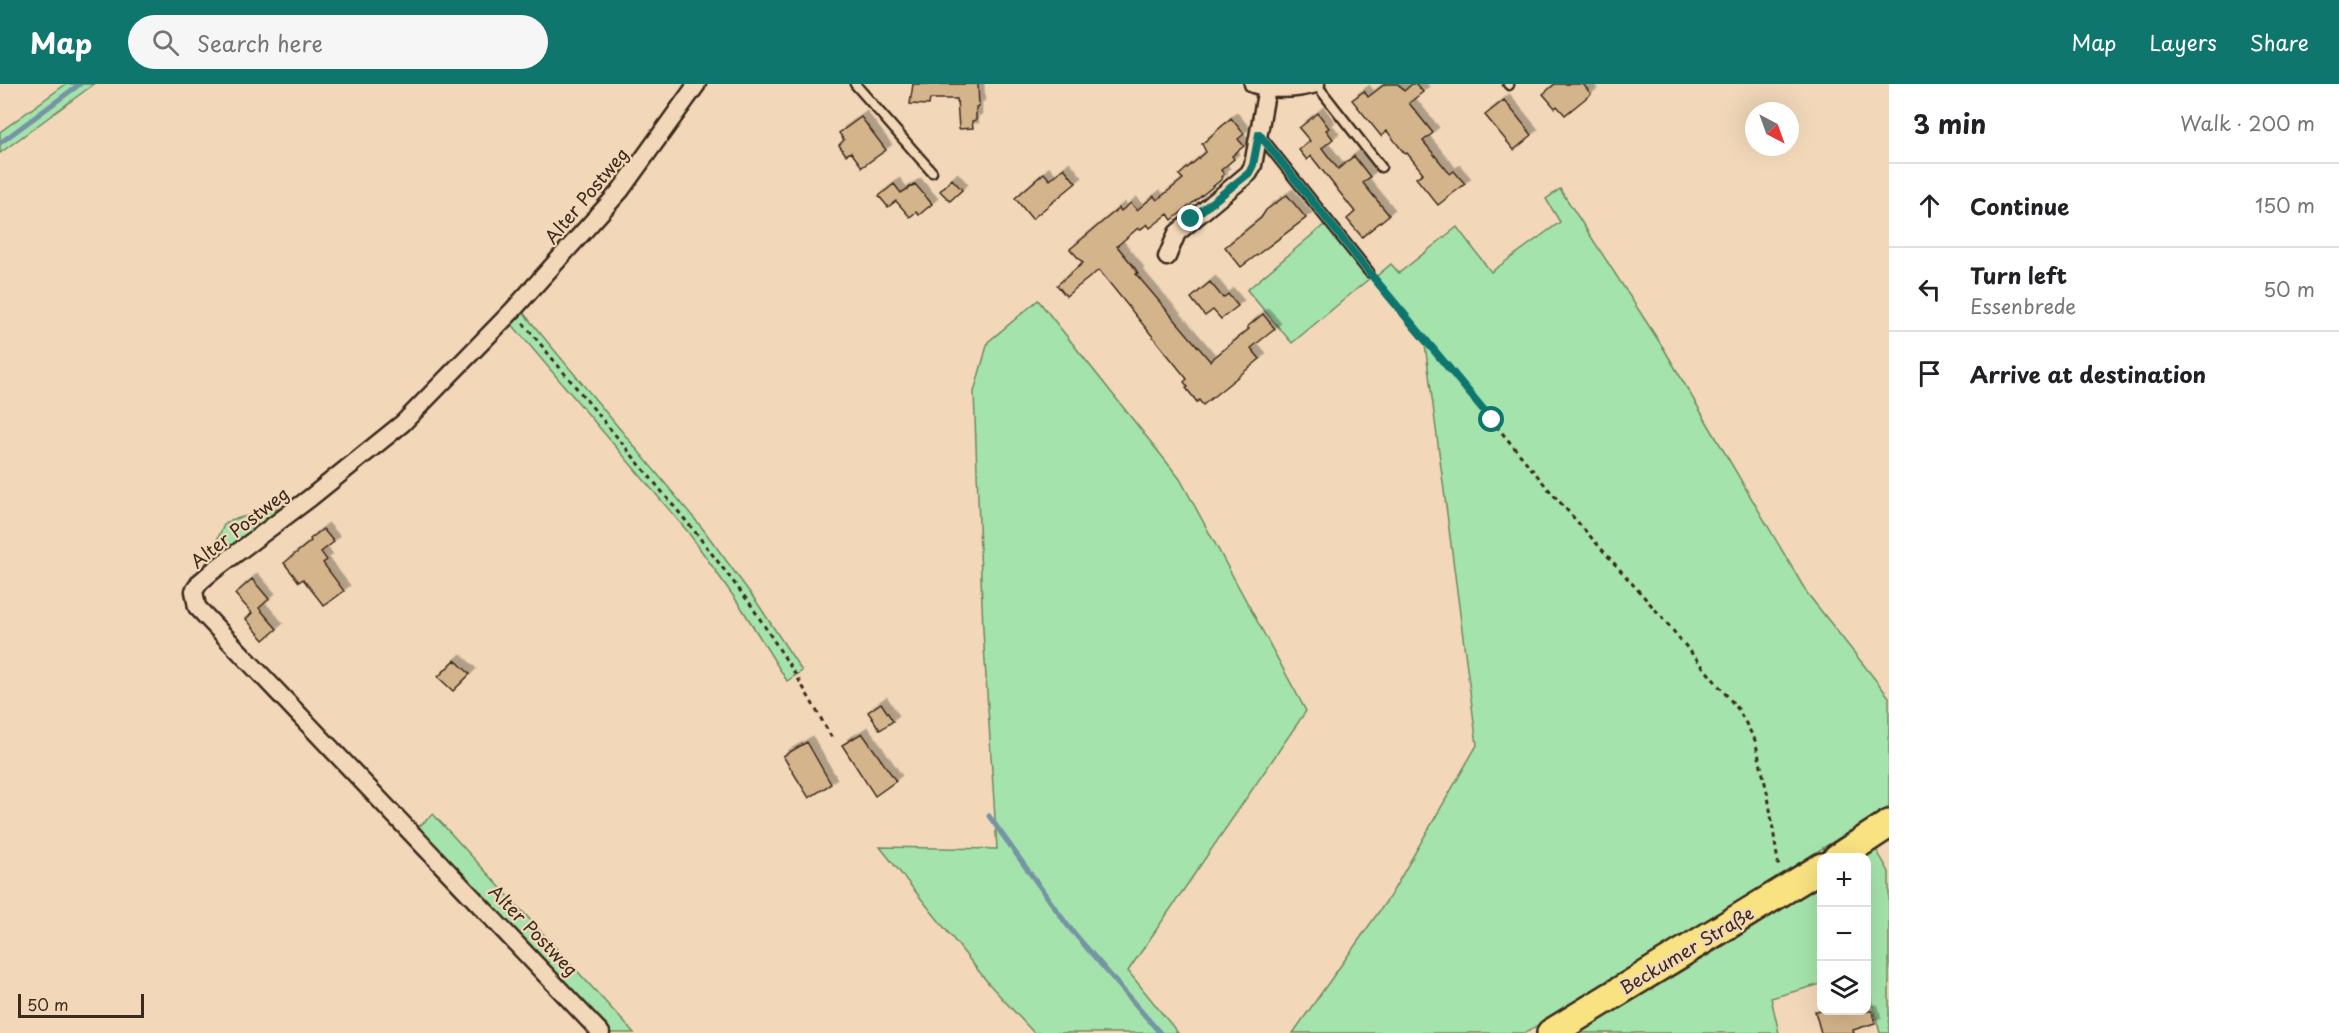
<!DOCTYPE html>
<meta charset="utf-8">
<style>
body{margin:0;font-family:"Playpen Sans",sans-serif;background:#f6f6f6;color:#202124}
.controls{position:absolute;right:18px;bottom:18px;display:grid;overflow:hidden;border-radius:12px;box-shadow:0 6px 24px #0002}
.controls button{width:54px;height:54px;display:grid;place-items:center;padding:0;border:0;border-bottom:2px solid #e0e0e0;background:#fff;color:#202124;font:30px sans-serif}
.compass{position:absolute;left:1745px;top:18px;width:54px;height:54px;border-radius:50%;background:#fff;box-shadow:0 6px 24px #0002;rotate:139deg}
.scale{position:absolute;left:18px;bottom:15px;width:126px;box-sizing:border-box;padding-left:6px;border:3px solid #3b2a1e;border-top:0;font-size:16px;line-height:21px;white-space:nowrap;color:#3b2a1e;-webkit-text-stroke:4px #f2d8b9;paint-order:stroke}
.stop{position:absolute;width:18px;height:18px;margin:-14px;border:4px solid #0f766e;border-radius:50%;background:#fff}
.stop.end{background:#0f766e;border-color:#fff;box-shadow:0 2px 6px #0008}
.list{margin:0;padding:0;list-style:none}
h2{display:flex;justify-content:space-between;align-items:center;height:78px;margin:0;padding:0 24px;font-size:26px}
h2 small{font-size:20px;font-weight:400;color:#757577}
.list li{display:grid;grid-template-columns:39px 1fr auto;gap:18px;align-items:center;box-sizing:border-box;height:84px;padding:0 24px;border-top:2px solid #e0e0e0}
.list b{display:block;font-size:22px;white-space:nowrap}
.list p{margin:0;font-size:20px;white-space:nowrap;color:#757577}
.list em{font-size:20px;font-style:normal;color:#757577}
.icon{flex:none;width:33px;height:33px;fill:none;stroke:currentColor;stroke-width:2;stroke-linecap:round;stroke-linejoin:round}
.map{position:relative;flex:none;width:1889px;height:949px;overflow:hidden}
header{display:flex;align-items:center;gap:36px;box-sizing:border-box;height:84px;padding:0 30px;background:#0f766e;color:#fff}
header strong{font-size:28px}
nav{display:flex;gap:33px;margin-inline-start:auto;font-size:21px}
.search{width:420px;height:54px;background:#f6f6f6;display:flex;align-items:center;gap:15px;box-sizing:border-box;padding:0 21px;border-radius:33px;color:#757577;font-size:22px}
main{display:flex}
aside{flex:1;background:#fff}
.map>svg:first-child{display:block}
</style>
<header>
<strong>Map</strong>
<div class="search"><svg class="icon" aria-label="search" viewBox="0 0 24 24"><circle cx="10" cy="10" r="6"/><path d="M15 15l6 6"/></svg>Search here</div>
<nav><a>Map</a><a>Layers</a><a>Share</a></nav>
</header>
<main>
<div class="map">
<svg width="1889" height="949" viewBox="0 0 1889 949">
<defs>
<filter id="shadow"><feDropShadow dx="5.5" dy="-5.5" stdDeviation="0" flood-color="#0004"/></filter>
</defs>
<rect width="100%" height="100%" fill="#f2d8b9"/>
<filter id="ink" filterUnits="userSpaceOnUse"><feTurbulence type="fractalNoise" baseFrequency=".0167" numOctaves="2"/><feDisplacementMap in="SourceGraphic" scale="12" xChannelSelector="R" yChannelSelector="G"/><feConvolveMatrix kernelMatrix="1 2 1 2 8 2 1 2 1" color-interpolation-filters="sRGB"/></filter>
<g filter="url(#ink)">
<path fill="#a4e3ab" stroke="#708664" stroke-width="1.5" d="M66,0H94L0,69V48Z
M1560,105L1664,265L1807,509L1889,613V723L1525,949H1293L1390,812L1477,661L1425,260L1372,196L1391,180L1399,189L1457,143L1491,188L1560,138L1546,115Z
M1325,140L1370,194L1292,259L1247,206Z
M1038,216L1180,395L1306,627L1128,887L1178,949H1034L989,900L880,763L997,765L983,546L974,308L988,258Z
M521,226L703,445L756,517L802,587L787,597L741,523L688,448L510,238Z
M287,423L206,479L224,441L230,436Z
M433,730L634,949H605L414,747Z
M1876,765L1889,788V949H1880L1867,898L1866,774L1863,773Z
M1821,800V900L1771,914L1779,949H1578L1727,860Z"/>
<g fill="none" stroke-linecap="round" stroke-linejoin="round">
<path stroke="#7594a4" stroke-width="5" d="M0,59L80,0
M989,732L1068,842L1160,949"/>
</g>
<path fill="#d4b48b" stroke="#3b2a1e" stroke-width="1.5" filter="url(#shadow)" d="M913,0H978L979,22L976,23V36L972,37L973,44L959,45L957,15H930L929,21L910,20Z
M1385,0H1398L1404,7L1412,0H1416L1423,8L1409,19L1433,49L1423,57L1450,90L1454,87L1465,100L1438,121L1416,94L1423,89L1407,69L1405,70L1387,47L1381,52L1352,16L1364,7L1368,13Z
M1555,0H1583L1591,10L1565,31L1557,22L1555,24L1543,10Z
M1504,16L1532,51L1514,66L1485,31Z
M1318,29L1329,44L1326,46L1333,55L1322,64L1338,85L1354,72L1370,93L1363,99L1389,131L1362,153L1347,135L1355,128L1311,72L1307,76L1299,66L1310,57L1299,44Z
M861,33L886,66L862,83L851,68L846,71L839,61L844,56L839,49Z
M1231,34L1244,50L1238,55L1244,62L1232,72L1234,75L1221,86L1224,90L1221,93L1222,95L1172,136L1168,130L1150,144L1147,140L1140,146L1138,144L1117,162L1134,183L1138,189L1136,190L1210,277L1249,245L1247,243L1263,230L1275,245L1251,264L1260,275L1203,321L1199,316L1197,318L1186,304L1188,303L1184,298L1187,295L1099,186L1066,212L1057,201L1083,179L1070,165L1119,124L1121,127L1131,119L1137,126L1154,112L1157,116L1183,95L1179,91L1206,68L1202,60Z
M1064,84L1076,99L1032,135L1015,114L1044,89L1050,96Z
M952,95L962,106L950,117L940,107Z
M894,100L901,109L915,100L932,120L919,131L916,128L910,133L896,117L888,123L879,112Z
M1287,111L1306,134L1241,183L1225,163L1261,134L1266,126Z
M1210,198L1223,214L1228,210L1238,222L1221,235L1213,226L1205,232L1191,214Z
M323,445L334,458L321,468L327,476L323,479L344,507L324,522L303,495L299,498L284,479L311,457L310,455Z
M252,495L269,515L259,524L277,545L264,556L246,535L252,529L235,510Z
M455,576L470,590L453,607L438,593Z
M881,619L893,637L880,646L868,628Z
M862,649L896,697L875,712L842,661Z
M807,658L831,700L809,714L783,672Z
M1815,927H1872L1875,939L1853,946L1854,949H1821Z"/>
<g fill="none" stroke-linecap="round" stroke-linejoin="round">
<g stroke="#3b2a1e" stroke-width="13">
<path id="service" d="M855,0L932,88
M1316,0L1381,83
M1508,0L1509,1
M1259,50L1369,188"/>
</g>
<g stroke="#3b2a1e" stroke-width="21">
<path id="minor" d="M1253,0C1274,7 1295,6 1316,0
M1167,173L1177,149L1249,89L1253,81L1267,4
M601,949L197,523L194,507L200,498L214,486L310,414L403,339L513,226L620,107L697,0"/>
</g>
<g stroke="#3b2a1e" stroke-width="32">
<path id="primary" d="M1837,774L1889,740
M1551,949L1822,783"/>
</g>
<path stroke="#3b2a1e" stroke-width="3" stroke-dasharray="4.5 4.5" stroke-linecap="butt" d="M1376,196L1550,407L1660,531L1738,625L1755,656L1768,712L1779,785
M523,239L696,449L751,521L799,596L832,654"/>
<use href="#service" stroke="#f2d8b9" stroke-width="8"/>
<use href="#minor" stroke="#f2d8b9" stroke-width="16"/>
<use href="#primary" stroke="#f8e281" stroke-width="27"/>
</g>
</g>
<g fill="none" stroke-linecap="round" stroke-linejoin="round" filter="url(#ink)">
<path stroke="#0f766e" stroke-width="8" d="M1191,135L1249,89L1253,81L1259,50L1369,188L1492,336"/>
</g>
<g text-anchor="middle" stroke-width="4.5" stroke-linejoin="round" paint-order="stroke">
<g font-size="18" fill="#3b2a1e" stroke="#f2d8b9">
<text transform="translate(587 112) rotate(-50)" y="6">Alter Postweg</text>
<text transform="translate(240 444) rotate(-38)" y="6">Alter Postweg</text>
<text transform="translate(533 847) rotate(46)" y="6">Alter Postweg</text>
<text transform="translate(1687 867) rotate(-31)" y="6">Beckumer Straße</text>
</g>
</g>
</svg>
<div class="controls">
<button>+</button>
<button>−</button>
<button><svg class="icon" aria-label="layers" viewBox="0 0 24 24"><path d="M12 4l9 5-9 5-9-5zM3 14l9 5 9-5"/></svg></button>
</div>
<svg class="compass" viewBox="-18 -18 36 36"><path d="M0-13l5 13h-10z" fill="#e53935"/><path d="M0 13l5-13h-10z" fill="#757577"/></svg>
<div class="scale">50 m</div>
<div class="stop" style="left:1492px;top:336px"></div>
<div class="stop end" style="left:1191px;top:135px"></div>
</div>
<aside>
<h2>3 min<small>Walk · 200 m</small></h2>
<ul class="list">
<li><svg class="icon" aria-label="ahead" viewBox="0 0 24 24"><path d="M12 20V5M6 11l6-6 6 6"/></svg><div><b>Continue</b></div><em>150 m</em></li>
<li><svg class="icon" aria-label="left" viewBox="0 0 24 24"><path d="M17 20v-9H6M10 6l-5 5 5 5"/></svg><div><b>Turn left</b><p>Essenbrede</p></div><em>50 m</em></li>
<li><svg class="icon" aria-label="arrive" viewBox="0 0 24 24"><path d="M6 21V4h12l-3 4 3 4H6"/></svg><div><b>Arrive at destination</b></div></li>
</ul>
</aside>
</main>
